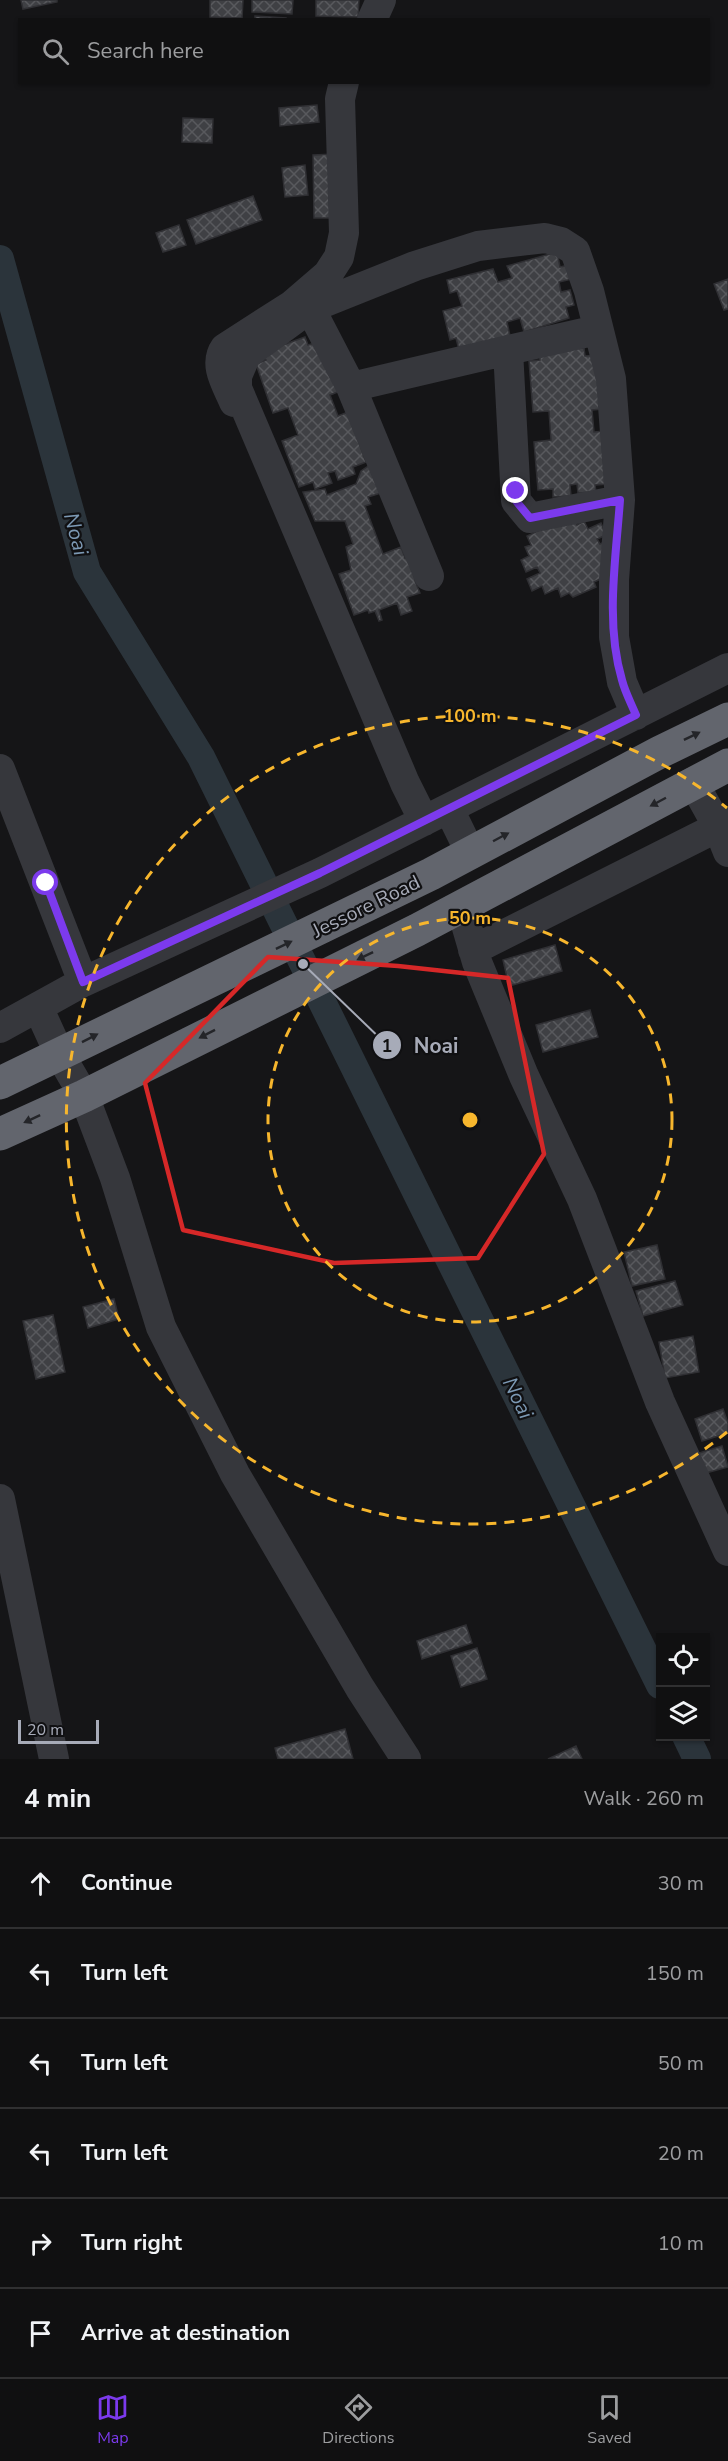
<!DOCTYPE html>
<meta charset="utf-8">
<style>
body{margin:0;font-family:"Nunito Sans",sans-serif;background:#1e1e1f;color:#f1f3f6}
.controls{position:absolute;right:18px;bottom:18px;display:grid;overflow:hidden;border-radius:0px;box-shadow:0 2px 4px #0004}
.controls button{width:54px;height:54px;display:grid;place-items:center;padding:0;border:0;border-bottom:2px solid #303031;background:#101011;color:#f1f3f6;font:30px sans-serif}
.scale{position:absolute;left:18px;bottom:15px;width:81px;box-sizing:border-box;padding-left:6px;border:3px solid #a7abb8;border-top:0;font-size:16px;line-height:21px;white-space:nowrap;color:#a7abb8;-webkit-text-stroke:4px #101012;paint-order:stroke}
.stop{position:absolute;width:18px;height:18px;margin:-14px;border:4px solid #7c3aed;border-radius:50%;background:#fff}
.stop.end{background:#7c3aed;border-color:#fff;box-shadow:0 2px 6px #0008}
.list{margin:0;padding:0;list-style:none}
h2{display:flex;justify-content:space-between;align-items:center;height:78px;margin:0;padding:0 24px;font-size:26px}
h2 small{font-size:20px;font-weight:400;color:#9c9d9f}
.list li{display:grid;grid-template-columns:39px 1fr auto;gap:18px;align-items:center;box-sizing:border-box;height:90px;padding:0 24px;border-top:2px solid #303031}
.list b{display:block;font-size:22px;white-space:nowrap}
.list em{font-size:20px;font-style:normal;color:#9c9d9f}
.icon{flex:none;width:33px;height:33px;fill:none;stroke:currentColor;stroke-width:2;stroke-linecap:round;stroke-linejoin:round}
.map{position:relative;flex:none;width:728px;height:1759px;overflow:hidden}
.search{position:absolute;background:#101011;box-shadow:0 2px 4px #0004;left:18px;right:18px;top:18px;height:66px;display:flex;align-items:center;gap:15px;box-sizing:border-box;padding:0 21px;border-radius:0px;color:#9c9d9f;font-size:22px}
.sheet{height:618px;background:#101011}
nav{display:flex;justify-content:space-around;align-items:center;box-sizing:border-box;height:84px;border-top:2px solid #303031;background:#101011;font-size:16px;color:#9c9d9f}
nav a{display:grid;justify-items:center;gap:3px}
nav .on{color:#7c3aed}
.map>svg:first-child{display:block}
</style>
<div class="map">
<svg width="728" height="1759" viewBox="0 0 728 1759">
<defs>
<pattern id="building-cross-hatch" width="8" height="8" patternUnits="userSpaceOnUse" patternTransform="scale(1.5)"><rect width="8" height="8" fill="#3f4044"/><path d="M0 0l8 8M0 8l8-8" fill="none" stroke="#58595d"/></pattern>
</defs>
<rect width="100%" height="100%" fill="#151517"/>
<g fill="none" stroke-linecap="round" stroke-linejoin="round">
<path stroke="#2b343b" stroke-width="28" d="M0,259L87,572L201,757L660,1685
M686,1736L697,1759"/>
</g>
<path fill="url(#building-cross-hatch)" stroke="#2f2f33" stroke-width="1.5" d="M21,0H57V2L23,9Z
M210,0H243L242,18L210,17Z
M252,0H293L292,14L252,12Z
M316,0H359L358,17L316,16Z
M255,16L286,18V20H255Z
M317,105L319,122L280,126L279,108Z
M183,118L213,119L212,143L182,142Z
M336,154L338,218H314L313,155Z
M305,165L308,195L285,197L282,168Z
M253,196L262,220L196,244L187,220Z
M179,225L186,245L163,252L156,233Z
M557,252L560,267L569,265L572,279L559,282L561,292L570,290L574,305L566,307L569,318L524,332L520,318L507,322L510,336L459,350L456,338L450,340L443,311L462,306L457,291L450,293L447,280L493,269L498,282L512,278L507,266Z
M728,279V309L724,310L714,284Z
M305,337L308,345L322,341L340,391L330,395L338,416L348,412L366,462L353,467L355,474L338,480L335,471L328,473L332,483L315,489L313,482L299,487L282,441L298,435L288,408L273,413L256,364L266,360L263,352Z
M584,348L585,356L599,355L603,409L592,410L594,432L605,431L609,484L595,485L596,492L578,493L577,484L570,485L571,496L553,497V489L538,490L534,442L551,440L549,411L533,412L529,361L540,360L539,351Z
M370,465L381,493L368,497L371,504L365,506L383,554L401,547L405,558L412,556L415,581L420,593L407,597L412,611L401,615L397,603L379,610L382,620L379,621L375,611L369,613L368,610L354,615L339,574L351,570L346,547L353,544L345,521H315L303,492L325,489L327,495L356,484L361,471Z
M572,515L577,525L584,521L588,529L601,523L606,535L597,539L600,544L609,540L605,577L594,582L596,587L573,597L569,593L561,597L558,588L545,594L542,586L532,591L527,579L540,573L537,567L526,572L521,560L529,556L525,547L531,545L527,536Z
M555,945L562,971L509,986L503,960Z
M590,1010L598,1037L543,1052L536,1025Z
M657,1245L665,1279L632,1286L624,1252Z
M675,1281L683,1305L643,1316L636,1291Z
M114,1299L119,1319L88,1328L83,1307Z
M53,1315L65,1372L36,1379L23,1321Z
M693,1336L699,1372L665,1378L659,1342Z
M723,1409L728,1423V1433L702,1441L695,1419Z
M722,1446L728,1467L702,1474L696,1454Z
M466,1625L472,1643L422,1659L417,1641Z
M477,1648L487,1679L461,1687L451,1656Z
M345,1729L353,1759H278L275,1748Z
M576,1746L582,1759H548Z"/>
<g fill="none" stroke-linecap="round" stroke-linejoin="round">
<path stroke="#36373c" stroke-width="30" d="M372,20L381,0
M310,308L351,387
M508,350L597,330
M234,402C227,385 213,365 225,348L292,305L328,274L339,257L344,233L340,99L344,82
M429,576L351,387L508,350L516,501L530,518L620,500
M0,769L83,982
M693,782L718,827L728,852
M449,809L471,854
M424,821L405,783L237,388V376L246,355L310,308L415,266L478,246L545,238L561,242L575,251L589,291L611,379L620,500L614,580V637L622,682L636,715
M461,907L477,962L524,1076L582,1199L660,1402L728,1551
M473,950L728,822
M38,1007L59,1053L84,1096L115,1178L161,1327L235,1474L360,1688L406,1759
M0,1028L83,982L320,873L728,668
M0,1499L54,1759"/>
<path stroke="#62656d" stroke-width="33" d="M0,1083L431,874L660,752L728,719
M0,1134L84,1096L417,930L728,765"/>
</g>
<defs><path id="oneway-solid" d="M-6-.8H1V-3.2L6.5 0L1 3.2V.8H-6Z" transform="scale(1.5)"/></defs>
<g fill="#242529">
<use href="#oneway-solid" transform="translate(692 736) rotate(-26)"/>
<use href="#oneway-solid" transform="translate(658 802) rotate(152)"/>
<use href="#oneway-solid" transform="translate(501 837) rotate(-28)"/>
<use href="#oneway-solid" transform="translate(284 945) rotate(-26)"/>
<use href="#oneway-solid" transform="translate(365 956) rotate(154)"/>
<use href="#oneway-solid" transform="translate(207 1034) rotate(153)"/>
<use href="#oneway-solid" transform="translate(90 1038) rotate(-27)"/>
<use href="#oneway-solid" transform="translate(32 1119) rotate(155)"/>
</g>
<g fill="none" stroke-linecap="round" stroke-linejoin="round">
<path stroke="#7c3aed" stroke-width="8" d="M46,883L83,982L320,873L636,715C631,703 625,692 622,680C605,623 616,558 620,500L530,518L516,501V491"/>
</g>
<path fill="none" stroke="#d62828" stroke-width="4.5" stroke-linejoin="round" d="M268,957L398,966L508,978L544,1154L478,1258L334,1263L183,1230L145,1083Z"/>
<g fill="none" stroke="#f7b62d" stroke-width="3" stroke-dasharray="10 8">
<circle cx="470" cy="1120" r="202"/>
<path d="M727 1432A404 404 0 1 1 727 808"/>
</g>
<g text-anchor="middle" stroke-width="4.5" stroke-linejoin="round" paint-order="stroke">
<g font-size="20" fill="#a7abb8" stroke="#101012">
<text transform="translate(366 906) rotate(-26)" y="7">Jessore Road</text>
</g>
<g font-size="21" font-style="italic" fill="#7c99b4" stroke="#101012">
<text transform="translate(76 534) rotate(75)" y="7">Noai</text>
<text transform="translate(518 1398) rotate(64)" y="7">Noai</text>
</g>
</g>
<circle cx="470" cy="1120" r="9" fill="#f7b62d" stroke="#101012" stroke-width="3"/>
<g font-size="18" text-anchor="middle" font-weight="bold" fill="#f7b62d" stroke="#101012" stroke-width="4.5" stroke-linejoin="round" paint-order="stroke">
<text x="470" y="722">100 m</text>
<text x="470" y="924">50 m</text>
</g>
<path fill="none" stroke="#a7abb8" stroke-width="2" d="M303 964L387 1045"/>
<g fill="#a7abb8" stroke="#101012" stroke-width="2">
<circle cx="303" cy="964" r="6"/>
<circle cx="387" cy="1045" r="15"/>
</g>
<g font-size="18" text-anchor="middle" font-weight="bold" fill="#111">
<text x="387" y="1052">1</text>
</g>
<g font-size="21" text-anchor="middle" font-weight="bold" fill="#a7abb8" stroke="#101012" stroke-width="4.5" stroke-linejoin="round" paint-order="stroke">
<text x="436" y="1053">Noai</text>
</g>
</svg>
<div class="controls">
<button><svg class="icon" aria-label="locate" viewBox="0 0 24 24"><circle cx="12" cy="12" r="6"/><path d="M12 2v4M12 18v4M2 12h4M18 12h4"/></svg></button>
<button><svg class="icon" aria-label="layers" viewBox="0 0 24 24"><path d="M12 4l9 5-9 5-9-5zM3 14l9 5 9-5"/></svg></button>
</div>
<div class="scale">20 m</div>
<div class="stop" style="left:46px;top:883px"></div>
<div class="stop end" style="left:516px;top:491px"></div>
<div class="search"><svg class="icon" aria-label="search" viewBox="0 0 24 24"><circle cx="10" cy="10" r="6"/><path d="M15 15l6 6"/></svg>Search here</div>
</div>
<section class="sheet">
<h2>4 min<small>Walk · 260 m</small></h2>
<ul class="list">
<li><svg class="icon" aria-label="ahead" viewBox="0 0 24 24"><path d="M12 20V5M6 11l6-6 6 6"/></svg><div><b>Continue</b></div><em>30 m</em></li>
<li><svg class="icon" aria-label="left" viewBox="0 0 24 24"><path d="M17 20v-9H6M10 6l-5 5 5 5"/></svg><div><b>Turn left</b></div><em>150 m</em></li>
<li><svg class="icon" aria-label="left" viewBox="0 0 24 24"><path d="M17 20v-9H6M10 6l-5 5 5 5"/></svg><div><b>Turn left</b></div><em>50 m</em></li>
<li><svg class="icon" aria-label="left" viewBox="0 0 24 24"><path d="M17 20v-9H6M10 6l-5 5 5 5"/></svg><div><b>Turn left</b></div><em>20 m</em></li>
<li><svg class="icon" aria-label="right" viewBox="0 0 24 24"><path d="M7 20v-9h11M14 6l5 5-5 5"/></svg><div><b>Turn right</b></div><em>10 m</em></li>
<li><svg class="icon" aria-label="arrive" viewBox="0 0 24 24"><path d="M6 21V4h12l-3 4 3 4H6"/></svg><div><b>Arrive at destination</b></div></li>
</ul>
</section>
<nav>
<a class="on"><svg class="icon" aria-label="map" viewBox="0 0 24 24"><path d="M3 6l6-2 6 2 6-2v14l-6 2-6-2-6 2zM9 4v14M15 6v14"/></svg>Map</a>
<a><svg class="icon" aria-label="directions" viewBox="0 0 24 24"><path d="M12 3l9 9-9 9-9-9zM9 14v-3h6M13 9l2 2-2 2"/></svg>Directions</a>
<a><svg class="icon" aria-label="saved" viewBox="0 0 24 24"><path d="M7 4h10v16l-5-4-5 4z"/></svg>Saved</a>
</nav>
